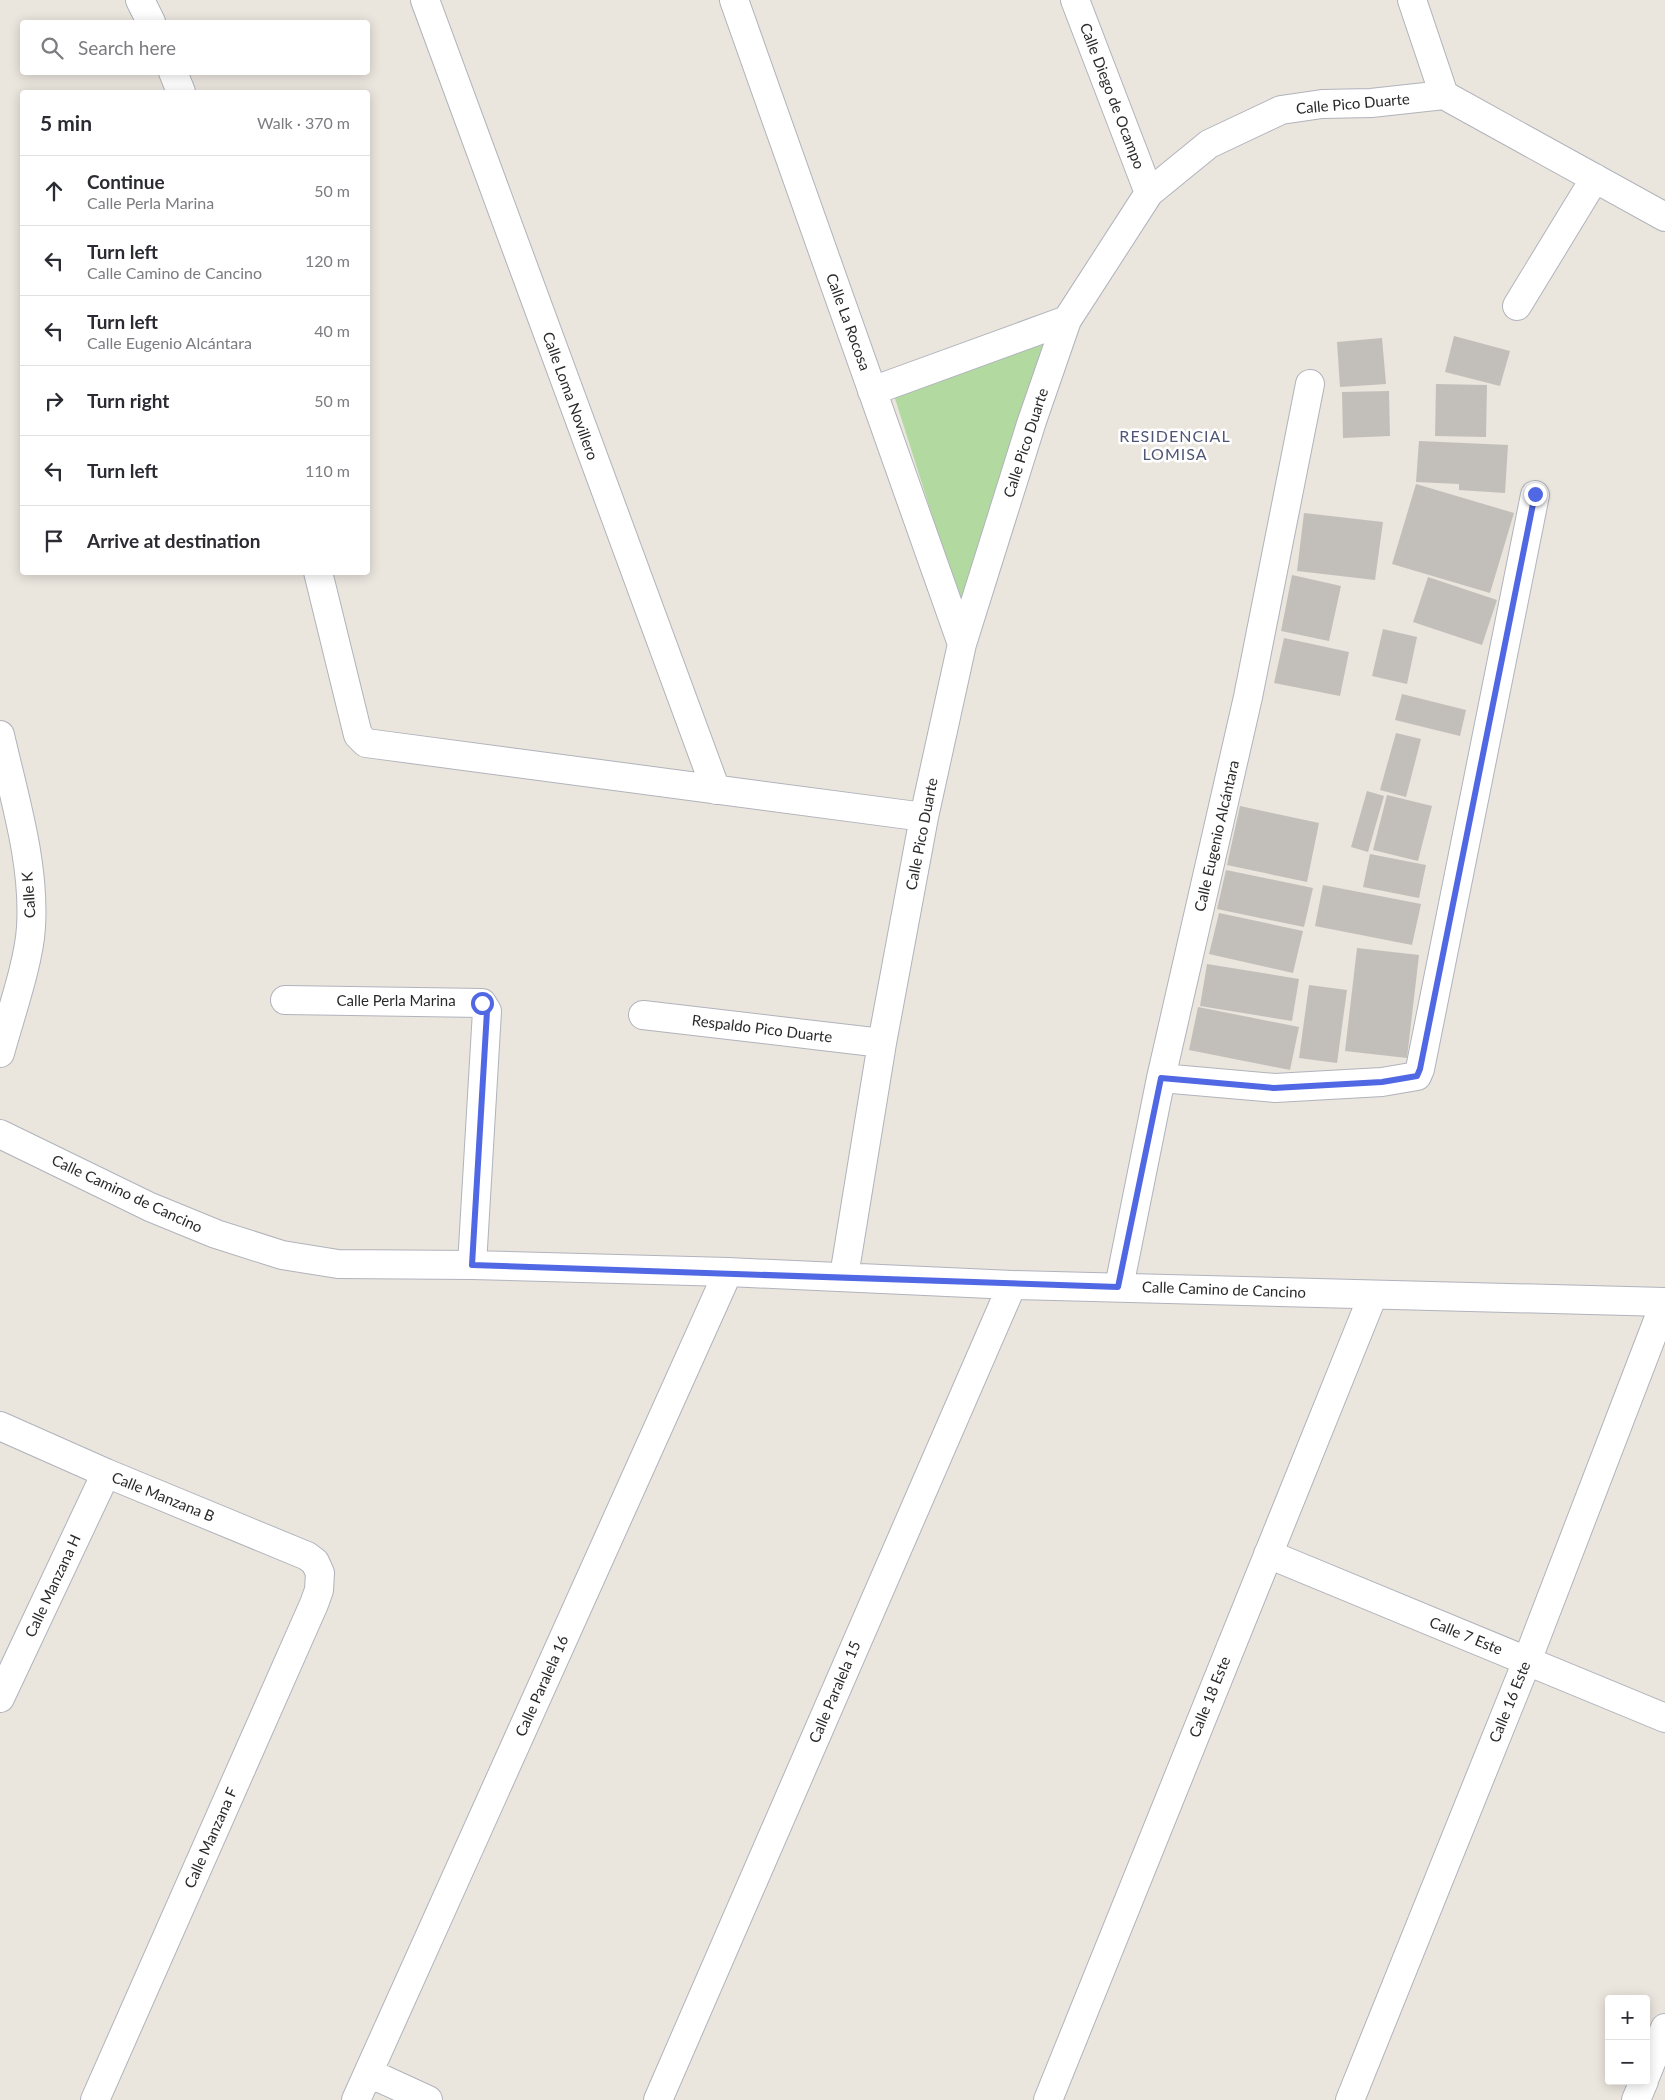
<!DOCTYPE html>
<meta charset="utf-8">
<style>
body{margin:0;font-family:Lato,sans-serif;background:#f7f7f7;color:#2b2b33}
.controls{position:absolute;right:15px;bottom:15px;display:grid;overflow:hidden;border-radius:5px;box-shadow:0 2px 12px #0003}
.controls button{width:45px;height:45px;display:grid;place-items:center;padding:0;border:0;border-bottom:1px solid #e1e1e2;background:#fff;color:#2b2b33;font:25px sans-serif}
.stop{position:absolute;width:15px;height:15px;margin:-11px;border:4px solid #5168e4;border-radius:50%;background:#fff}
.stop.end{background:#5168e4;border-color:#fff;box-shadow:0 1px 5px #0008}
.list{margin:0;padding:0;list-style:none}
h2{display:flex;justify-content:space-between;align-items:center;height:65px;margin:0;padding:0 20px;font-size:21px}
h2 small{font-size:16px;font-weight:400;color:#7c7c81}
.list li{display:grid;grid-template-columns:32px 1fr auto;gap:15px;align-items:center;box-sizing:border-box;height:70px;padding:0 20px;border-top:1px solid #e1e1e2}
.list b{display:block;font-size:19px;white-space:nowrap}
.list p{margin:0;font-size:16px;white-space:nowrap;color:#7c7c81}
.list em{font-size:16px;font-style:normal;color:#7c7c81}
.icon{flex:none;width:28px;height:28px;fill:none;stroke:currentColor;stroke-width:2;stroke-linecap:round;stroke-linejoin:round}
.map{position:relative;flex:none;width:1665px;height:2100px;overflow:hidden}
.search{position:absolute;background:#fff;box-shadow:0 2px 12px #0003;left:20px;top:20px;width:350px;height:55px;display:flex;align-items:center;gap:12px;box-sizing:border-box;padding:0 18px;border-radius:5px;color:#7c7c81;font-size:19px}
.panel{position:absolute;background:#fff;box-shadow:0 2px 12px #0003;left:20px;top:90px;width:350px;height:485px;border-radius:5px}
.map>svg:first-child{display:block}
</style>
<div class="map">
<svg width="1665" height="2100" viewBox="0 0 1665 2100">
<rect width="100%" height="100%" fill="#eae5dd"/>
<path fill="#b2daa0" d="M1049,334L963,613L892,389Z"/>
<path fill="#c2bfba" d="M1454,336L1510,351L1500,386L1445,372Z
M1382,338L1386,384L1340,387L1337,342Z
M1436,384L1487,385L1486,437L1435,436Z
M1389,391L1390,436L1343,438L1342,392Z
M1419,441L1508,445L1505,493L1459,490V484L1416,482Z
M1416,484L1514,513L1490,593L1392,564Z
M1304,513L1383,522L1375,580L1297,571Z
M1292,575L1341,586L1329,641L1281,631Z
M1428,577L1497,600L1482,645L1413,622Z
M1383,629L1417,637L1407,684L1372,676Z
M1284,638L1349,652L1340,696L1274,683Z
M1402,694L1466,710L1460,736L1395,720Z
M1396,733L1421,739L1406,797L1380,790Z
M1367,791L1384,796L1368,852L1351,847Z
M1387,795L1432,806L1418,861L1373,850Z
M1240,806L1319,823L1307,882L1227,865Z
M1370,854L1426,865L1419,898L1363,887Z
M1226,870L1313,888L1304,927L1217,909Z
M1323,885L1421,904L1412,945L1315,926Z
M1219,913L1303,931L1293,973L1209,954Z
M1357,948L1419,955L1407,1058L1345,1051Z
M1207,964L1299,979L1292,1021L1200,1006Z
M1309,985L1347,990L1337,1063L1299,1058Z
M1198,1007L1299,1027L1290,1070L1189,1050Z"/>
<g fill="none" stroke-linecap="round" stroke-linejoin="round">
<g stroke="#b1b3bc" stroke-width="30">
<path id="minor" d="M140,0L151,22
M425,0L716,790
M734,0L962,644
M1075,0L1149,193
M1412,0L1444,95
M173,72L181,92
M1517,306L1595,178
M872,391L1067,320
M318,572L358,735L366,743L924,817
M0,735C14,797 35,863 31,927C29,963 10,1016 0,1053
M285,1000L482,1003L487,1011L472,1265
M643,1015L882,1043
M1161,1078L1275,1088L1382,1082L1417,1076L1420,1069L1535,495
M0,1134L150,1207L216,1234L282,1255L338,1264L472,1265L728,1272L1012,1285L1665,1302
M844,1276L882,1043L924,817L962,644L1032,421L1067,320L1149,193L1209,144L1281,110L1322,104L1371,103L1444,95L1665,217
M1119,1287L1161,1078L1248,697L1310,384
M0,1426L106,1473L307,1556L315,1562L320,1573L319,1590L314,1604L95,2100
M1268,1554L1665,1718
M0,1698L106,1473
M369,2073L428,2100
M1646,2075L1665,2028
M356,2100L728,1272
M658,2100L1012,1285
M1048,2100L1373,1295
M1350,2100L1527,1661L1665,1302
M1636,2100L1644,2081"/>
</g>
<use href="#minor" stroke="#fff" stroke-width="28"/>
</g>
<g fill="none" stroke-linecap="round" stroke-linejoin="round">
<path stroke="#5168e4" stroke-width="6" d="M482,1003L487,1011L472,1265L1118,1287L1161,1078L1274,1088L1382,1082L1417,1076L1420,1069L1535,494"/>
</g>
<g text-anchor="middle" stroke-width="5" stroke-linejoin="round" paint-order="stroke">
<g font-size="15" fill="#2a2a2a" stroke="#fff">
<text transform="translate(1112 96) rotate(69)" y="5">Calle Diego de Ocampo</text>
<text transform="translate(1353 104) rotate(-5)" y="5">Calle Pico Duarte</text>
<text transform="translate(848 322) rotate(70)" y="5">Calle La Rocosa</text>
<text transform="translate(570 396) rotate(70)" y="5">Calle Loma Novillero</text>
<text transform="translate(1026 443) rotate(-72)" y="5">Calle Pico Duarte</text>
<text transform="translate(922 834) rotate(-79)" y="5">Calle Pico Duarte</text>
<text transform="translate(1217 836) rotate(-77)" y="5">Calle Eugenio Alcántara</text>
<text transform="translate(29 895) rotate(-94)" y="5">Calle K</text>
<text x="396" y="1006">Calle Perla Marina</text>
<text transform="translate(762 1029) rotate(7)" y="5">Respaldo Pico Duarte</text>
<text transform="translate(127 1194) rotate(25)" y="5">Calle Camino de Cancino</text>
<text transform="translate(1224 1290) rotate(2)" y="5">Calle Camino de Cancino</text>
<text transform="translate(163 1497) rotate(22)" y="5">Calle Manzana B</text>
<text transform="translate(53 1586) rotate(-65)" y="5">Calle Manzana H</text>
<text transform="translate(1466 1636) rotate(22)" y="5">Calle 7 Este</text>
<text transform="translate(542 1686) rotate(-66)" y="5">Calle Paralela 16</text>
<text transform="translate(835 1692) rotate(-67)" y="5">Calle Paralela 15</text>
<text transform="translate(1210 1697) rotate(-68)" y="5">Calle 18 Este</text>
<text transform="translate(1510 1702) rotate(-68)" y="5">Calle 16 Este</text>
<text transform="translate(211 1838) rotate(-66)" y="5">Calle Manzana F</text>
</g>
<g font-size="16" letter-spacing="1" fill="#4f5575" stroke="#fff">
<text x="1175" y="442">RESIDENCIAL<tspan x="1175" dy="18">LOMISA</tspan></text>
</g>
</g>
</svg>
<div class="controls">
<button>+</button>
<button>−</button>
</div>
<div class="stop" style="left:482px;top:1003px"></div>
<div class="stop end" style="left:1535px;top:494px"></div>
<div class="search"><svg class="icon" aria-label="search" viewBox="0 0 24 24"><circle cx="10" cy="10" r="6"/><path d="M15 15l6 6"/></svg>Search here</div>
<section class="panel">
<h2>5 min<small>Walk · 370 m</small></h2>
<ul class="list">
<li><svg class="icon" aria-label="ahead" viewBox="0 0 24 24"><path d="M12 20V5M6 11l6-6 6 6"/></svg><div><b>Continue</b><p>Calle Perla Marina</p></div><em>50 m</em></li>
<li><svg class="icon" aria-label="left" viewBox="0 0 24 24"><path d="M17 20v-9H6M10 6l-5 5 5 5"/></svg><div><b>Turn left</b><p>Calle Camino de Cancino</p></div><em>120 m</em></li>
<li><svg class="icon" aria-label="left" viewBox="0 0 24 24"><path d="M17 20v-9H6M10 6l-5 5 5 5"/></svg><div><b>Turn left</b><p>Calle Eugenio Alcántara</p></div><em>40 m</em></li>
<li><svg class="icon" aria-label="right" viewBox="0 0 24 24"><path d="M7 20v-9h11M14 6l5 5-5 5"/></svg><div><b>Turn right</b></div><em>50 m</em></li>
<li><svg class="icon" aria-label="left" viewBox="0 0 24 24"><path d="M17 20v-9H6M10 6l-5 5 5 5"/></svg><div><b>Turn left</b></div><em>110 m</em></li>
<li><svg class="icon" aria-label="arrive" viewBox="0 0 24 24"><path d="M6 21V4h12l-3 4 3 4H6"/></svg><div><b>Arrive at destination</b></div></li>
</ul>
</section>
</div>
